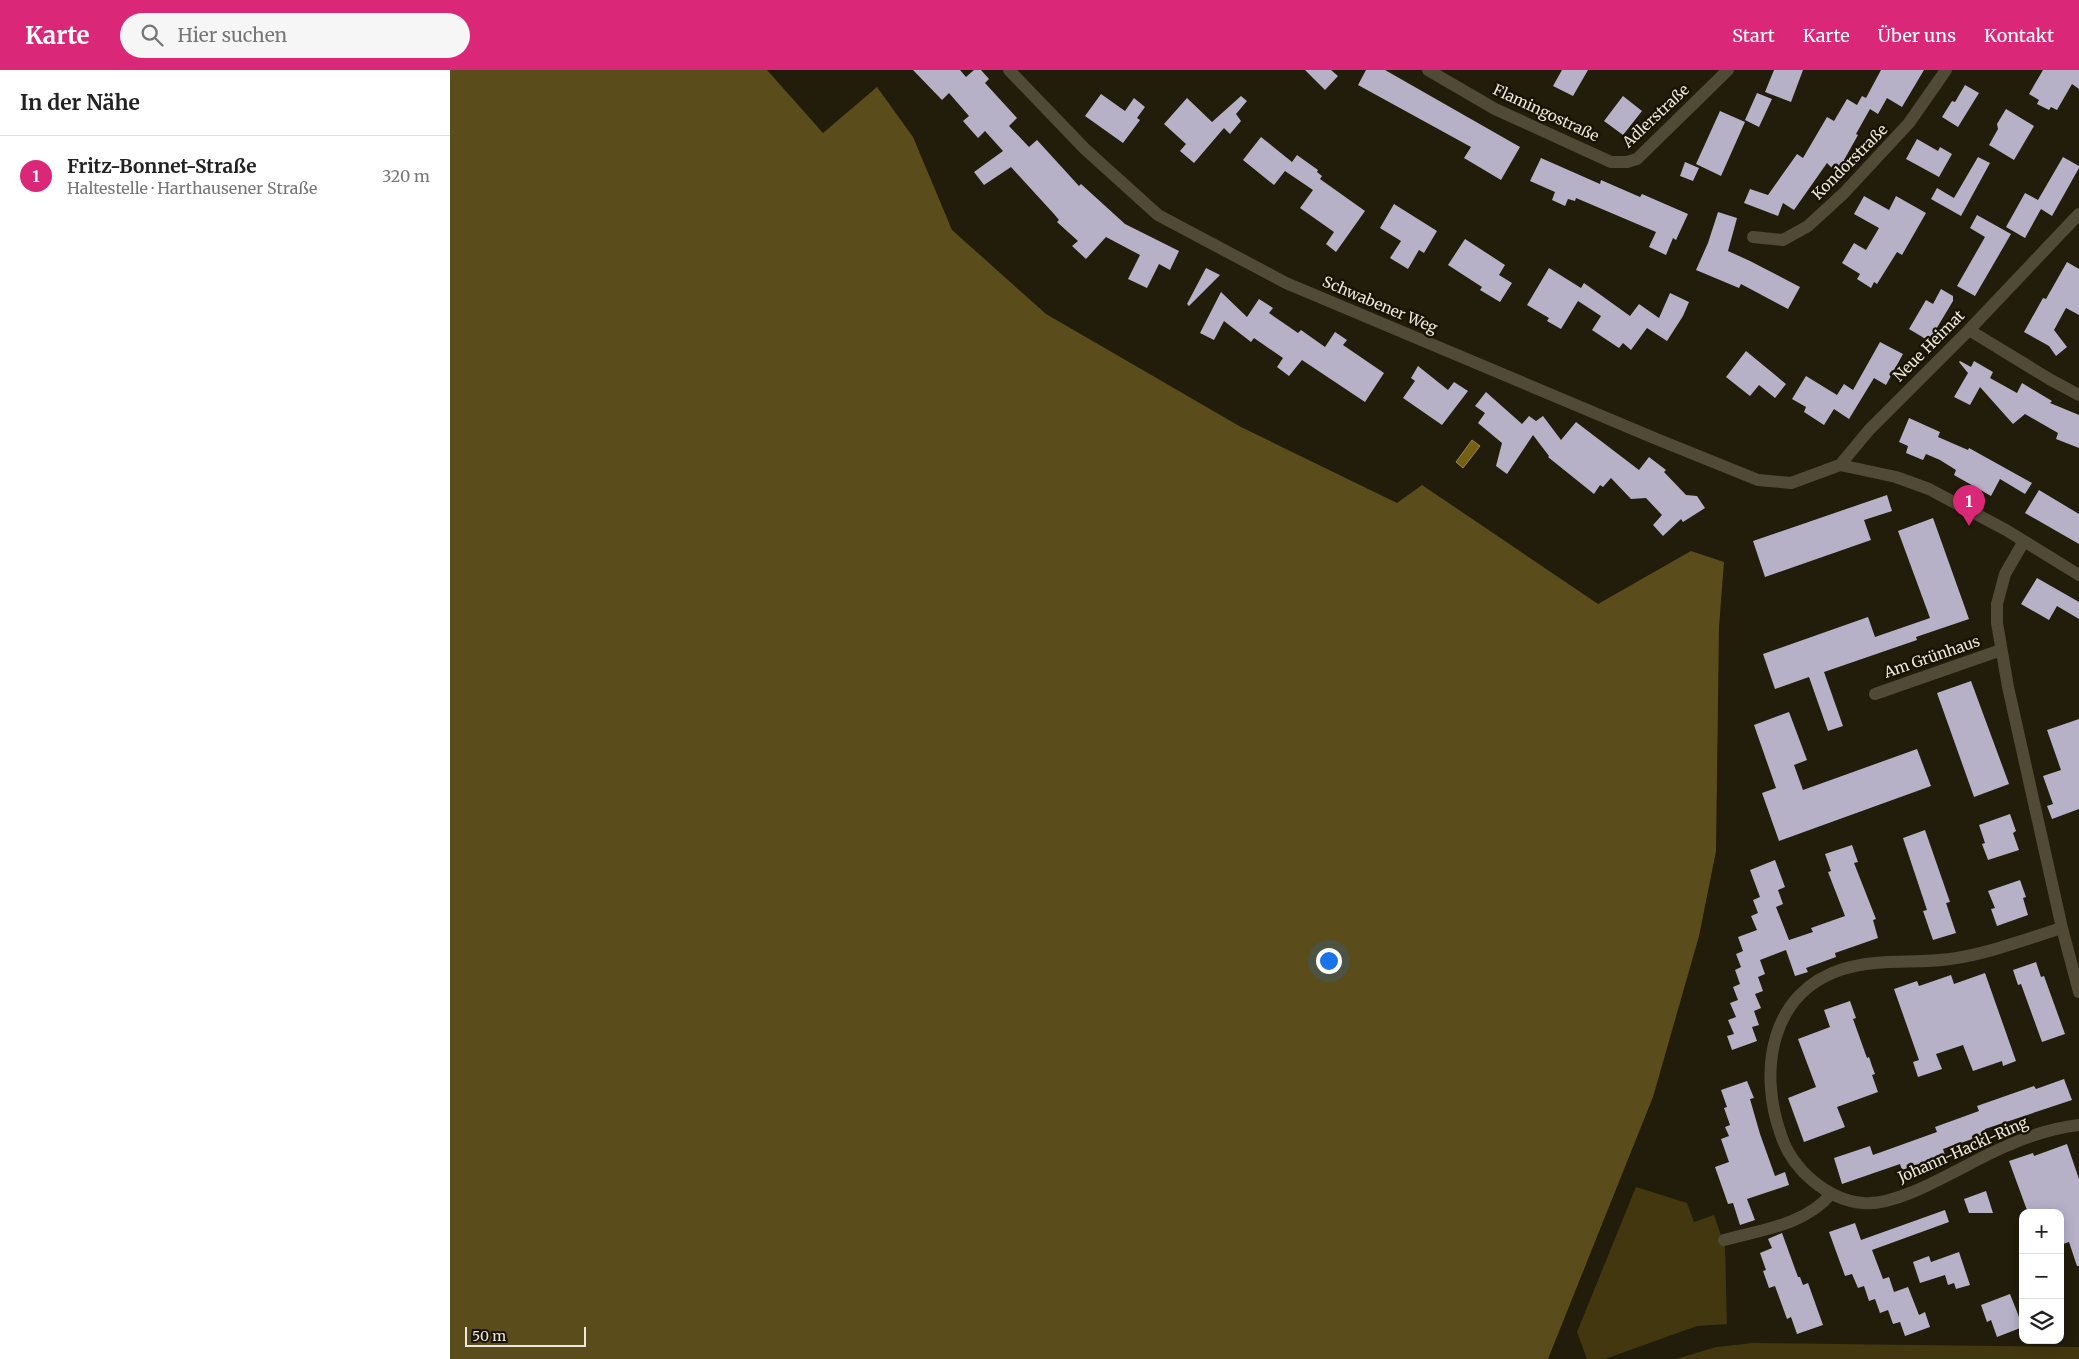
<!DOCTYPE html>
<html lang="de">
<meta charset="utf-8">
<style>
body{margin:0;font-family:Merriweather,serif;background:#f6f6f6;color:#222}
.controls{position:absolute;right:15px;bottom:15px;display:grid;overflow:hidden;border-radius:10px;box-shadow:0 2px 12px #0003}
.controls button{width:45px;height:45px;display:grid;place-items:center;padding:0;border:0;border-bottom:1px solid #e0e0e0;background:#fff;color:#222;font:25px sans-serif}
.scale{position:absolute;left:15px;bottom:12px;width:121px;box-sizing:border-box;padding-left:5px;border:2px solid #ece8dd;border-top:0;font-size:14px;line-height:18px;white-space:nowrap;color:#ece8dd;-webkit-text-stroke:4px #191303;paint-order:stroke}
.you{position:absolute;left:878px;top:890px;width:18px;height:18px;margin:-12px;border:4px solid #fff;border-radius:50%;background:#1a73e8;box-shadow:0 0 0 8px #1a73e833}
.badge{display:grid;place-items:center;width:32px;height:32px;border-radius:50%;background:#db2777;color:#fff;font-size:16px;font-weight:700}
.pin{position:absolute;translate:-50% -41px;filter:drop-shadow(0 1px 2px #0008)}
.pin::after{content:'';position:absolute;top:26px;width:18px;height:15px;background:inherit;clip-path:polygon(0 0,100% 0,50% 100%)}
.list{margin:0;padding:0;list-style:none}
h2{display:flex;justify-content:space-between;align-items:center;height:65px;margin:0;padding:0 20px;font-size:21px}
h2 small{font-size:16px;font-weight:400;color:#767676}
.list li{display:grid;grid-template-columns:32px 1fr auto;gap:15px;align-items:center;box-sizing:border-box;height:80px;padding:0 20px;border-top:1px solid #e0e0e0}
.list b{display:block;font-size:19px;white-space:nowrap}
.list p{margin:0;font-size:16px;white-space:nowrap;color:#767676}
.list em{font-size:16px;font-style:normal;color:#767676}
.icon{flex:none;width:28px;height:28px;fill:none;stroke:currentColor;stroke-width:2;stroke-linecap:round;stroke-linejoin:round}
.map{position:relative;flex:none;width:1629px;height:1289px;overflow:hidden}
header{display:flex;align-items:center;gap:30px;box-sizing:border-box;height:70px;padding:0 25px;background:#db2777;color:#fff}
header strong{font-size:24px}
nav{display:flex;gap:28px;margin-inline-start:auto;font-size:18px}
.search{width:350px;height:45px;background:#f6f6f6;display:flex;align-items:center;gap:12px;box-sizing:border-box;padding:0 18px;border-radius:28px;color:#767676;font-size:19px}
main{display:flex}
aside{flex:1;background:#fff}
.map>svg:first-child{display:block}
</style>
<header>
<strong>Karte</strong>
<div class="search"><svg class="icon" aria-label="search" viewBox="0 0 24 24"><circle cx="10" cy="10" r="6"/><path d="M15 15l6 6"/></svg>Hier suchen</div>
<nav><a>Start</a><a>Karte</a><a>Über uns</a><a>Kontakt</a></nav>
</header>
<main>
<aside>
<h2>In der Nähe<small></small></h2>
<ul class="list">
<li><span class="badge">1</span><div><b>Fritz-Bonnet-Straße</b><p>Haltestelle · Harthausener Straße</p></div><em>320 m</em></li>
</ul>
</aside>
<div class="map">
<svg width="1629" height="1289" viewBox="0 0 1629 1289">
<rect width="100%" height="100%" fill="#221c0b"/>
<path fill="#43370f" d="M1186,1117L1237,1133L1244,1152L1264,1145L1275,1177L1277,1254L1247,1256L1155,1289H1137L1127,1262Z
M1303,1273L1629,1277V1289H1226L1266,1277Z"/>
<path fill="#5b4c1b" d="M0,0H317L373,63L427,17L463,67L502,160L596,244L791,357L947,433L972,415L1148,534L1241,481L1274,492L1269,557L1266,781L1249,866L1203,1027L1098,1289H0Z"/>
<path fill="#755f14" stroke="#998850" d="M1022,370L1030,376L1013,398L1006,392Z"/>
<path fill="#b6b1c7" d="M463,0H510L516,7L524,0H531L539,9L535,13L567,48L559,56L579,77L587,70L629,116L631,114L675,154L729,181L720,200L709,194L697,218L678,209L690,185L656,167L636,189L622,176L628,171L607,152L609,150L604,144L561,97L534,115L524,102L553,81L535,61L528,68L513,51L519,46L499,23L492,30Z
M855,0H881L888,6L875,20Z
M916,0H935L1070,77L1051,110L1014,88L1021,77L908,15Z
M1112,0H1138L1123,26L1103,16Z
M1324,0H1353L1341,32L1315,22Z
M1431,0H1474L1452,37L1437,28L1428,44L1420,39L1406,64L1408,65L1394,90L1398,93L1387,103L1377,93L1344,140L1333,133L1328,146L1294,133L1300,119L1318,125L1347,84L1353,88L1377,47L1384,51L1397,29L1407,35L1412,26L1416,28Z
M1593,0H1629V19L1622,14L1607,40L1601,37L1599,40L1587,34L1589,30L1579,24Z
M1515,15L1529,23L1508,57L1492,47L1502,31L1505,32Z
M1307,23L1322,29L1309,57L1295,50Z
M651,24L675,41L684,28L695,37L687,48L690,50L673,73L635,46Z
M791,26L797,31L786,44L791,51L780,64L774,58L744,93L730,81L736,74L714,54L737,28L762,52Z
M1173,26L1192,41L1173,65L1154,51Z
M1556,39L1584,56L1564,90L1539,75L1548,59L1547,54Z
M1270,41L1295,52L1271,106L1246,94Z
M811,67L842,92L847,85L868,100L867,102L872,106L870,109L915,141L886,182L876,174L884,162L850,138L863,120L835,101L824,115L793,90Z
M1467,69L1488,81L1490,77L1502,84L1489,107L1456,89Z
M1528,87L1540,93L1511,146L1481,129L1487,118L1504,128Z
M1613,87L1629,96V98L1602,146L1591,139L1575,168L1556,157L1575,123L1588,130Z
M1091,88L1150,114L1151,110L1190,127L1192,124L1238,144L1226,170L1223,168L1216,185L1199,177L1206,162L1126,128L1125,131L1118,129L1115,136L1102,130L1105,122L1080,111Z
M1235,92L1249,98L1243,111L1230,106Z
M1414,126L1439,140L1446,126L1476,143L1452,185L1447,182L1427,214L1424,212L1421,218L1407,209L1410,204L1392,193L1404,173L1416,180L1429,158L1404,144Z
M944,134L987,161L974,183L969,180L958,199L940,188L951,171L930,158Z
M1268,142L1287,148L1278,181L1300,191L1350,217L1338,239L1291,214L1289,218L1246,200L1258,173Z
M1527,145L1561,164L1525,226L1507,216L1535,167L1520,158Z
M1015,169L1055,195L1049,205L1062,213L1050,232L1030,220L1032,217L998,195Z
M1617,192L1629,199V245L1616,238L1604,260L1617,277L1606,286L1599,276L1574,262L1593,228L1596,229Z
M756,198L770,205L739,236L737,234Z
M1099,198L1131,218L1134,213L1180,246L1189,234L1209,248L1220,223L1239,232L1233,246L1217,271L1197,258L1181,280L1173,273L1169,278L1142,260L1151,246L1128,231L1111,259L1097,251L1099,248L1077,235Z
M1491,219L1503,226V231L1479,271L1459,259L1476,230L1483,234Z
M771,222L797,247L809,229L823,238L819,243L848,263L851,260L875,277L885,262L897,270L893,275L934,303L915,332L852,290L839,306L827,297L833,288L804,268L801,272L774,251L764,270L750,263Z
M1430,272L1453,284L1436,315L1424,308L1399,349L1384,339L1374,355L1354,342L1356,337L1342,329L1356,306L1387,325L1394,314L1403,320Z
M1296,281L1336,314L1325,328L1309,315L1300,326L1276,307Z
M1510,291L1521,297L1524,291L1543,302L1540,308L1567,323L1572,313L1602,331L1600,333L1629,345V378L1606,369L1608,363L1575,344L1563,354L1530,317L1520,335L1504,327L1518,303L1509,292Z
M968,296L998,320L1004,312L1018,321L992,355L953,328L965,311L961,308Z
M1036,322L1072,354L1079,346L1086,351L1093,346L1111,370L1126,352L1189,400L1199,387L1216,400L1214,402L1236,425L1247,426L1255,438L1233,452L1231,449L1213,466L1203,455L1212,445L1196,428L1181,429L1161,408L1153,417L1150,415L1144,424L1098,387L1099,386L1083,365L1057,404L1046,396L1052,373L1028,353L1035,343L1025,336Z
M1459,348L1490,362L1488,367L1518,380L1519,378L1582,413L1575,424L1550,409L1541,426L1504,405L1506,400L1490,390L1476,384L1473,390L1456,383L1458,376L1449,372Z
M1589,420L1629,444V474L1575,443Z
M1437,425L1442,441L1414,450L1421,470L1315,507L1303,471Z
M1483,448L1519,549L1466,567L1467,570L1374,602L1393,656L1378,661L1359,607L1325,619L1313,584L1418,547L1425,567L1480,548L1448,461Z
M1587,508L1629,532V549L1607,536L1599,550L1571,534Z
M1521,611L1559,714L1524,727L1487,623Z
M1339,642L1357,690L1344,695L1353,720L1467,679L1481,716L1329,771L1312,723L1326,718L1304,655Z
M1629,649V739L1602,749L1597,736L1603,734L1593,706L1611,700L1597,660Z
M1560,744L1566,761L1563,763L1569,780L1538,790L1532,774L1535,773L1529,755Z
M1475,760L1500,832L1496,833L1506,863L1483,870L1473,841L1477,840L1453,768Z
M1402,775L1408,792L1404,793L1426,849L1423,850L1428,868L1385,883L1386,887L1356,898L1358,902L1345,906L1336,880L1310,890L1315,904L1308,907L1313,921L1305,924L1311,938L1304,941L1309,955L1302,957L1307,971L1282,980L1277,966L1284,964L1278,950L1286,947L1280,933L1288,930L1283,917L1290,914L1285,900L1291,897L1286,884L1293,881L1288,867L1307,860L1301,846L1308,843L1303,830L1310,827L1300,800L1325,790L1335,817L1328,820L1333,834L1326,837L1339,870L1363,862L1361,858L1395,846L1378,802L1381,801L1375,784Z
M1570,810L1576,827L1573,828L1578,845L1547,856L1541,839L1545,838L1538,821Z
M1586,892L1591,907L1594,906L1615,964L1592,972L1571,914L1568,915L1563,900Z
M1535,903L1566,991L1553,996L1552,991L1523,1001L1513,975L1486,984L1492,999L1468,1007L1463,992L1469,990L1444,919L1467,911L1469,916L1501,905L1504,914Z
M1400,931L1406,948L1403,949L1417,988L1419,987L1422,996L1425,1004L1422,1005L1428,1022L1387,1037L1395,1057L1354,1072L1338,1028L1366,1017L1348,969L1380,957L1374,940Z
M1614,1009L1622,1030L1535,1059L1537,1064L1493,1079L1495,1085L1452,1100L1450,1094L1392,1114L1384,1088L1420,1076L1423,1085L1487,1062L1485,1057L1529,1041L1527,1036L1584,1016L1586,1019Z
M1297,1011L1304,1028L1300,1029L1310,1064L1325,1106L1335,1102L1339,1115L1297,1129L1305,1150L1290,1155L1283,1133L1278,1134L1265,1097L1279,1092L1271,1069L1279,1066L1275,1057L1280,1055L1274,1038L1277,1037L1271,1020Z
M1617,1074L1629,1109V1196H1627L1619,1172L1610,1175V1143H1578L1559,1091L1583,1083L1584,1086Z
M1536,1121L1543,1143H1519L1514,1129Z
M1495,1140L1499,1152L1422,1180L1433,1209L1439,1207L1444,1222L1458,1217L1469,1245L1475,1242L1480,1257L1455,1266L1450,1252L1443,1254L1438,1240L1430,1243L1425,1229L1419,1231L1414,1216L1408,1218L1402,1204L1395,1206L1379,1162L1405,1153L1411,1170Z
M1332,1163L1348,1207H1350L1353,1215L1358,1213L1373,1255L1347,1264L1341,1247L1337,1249L1325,1216L1319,1218L1313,1201L1316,1200L1310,1183L1322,1178L1318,1169Z
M1509,1182L1520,1215L1506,1219L1504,1213L1498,1215L1495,1205L1470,1213L1463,1192L1479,1186L1481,1192Z
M1560,1224L1573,1257L1547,1267L1541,1250L1537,1252L1531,1235Z"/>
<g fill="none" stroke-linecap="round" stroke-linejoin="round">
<path stroke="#514a37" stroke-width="12" d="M559,0L635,79L708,145L836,213L1204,368L1308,410L1341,413L1390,395L1419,360L1519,260L1629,144
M978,0L1045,39L1161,92H1177L1187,89L1278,0
M1303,167L1333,170L1358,156L1394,123L1459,53L1496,0
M1519,260L1601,310L1629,325
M1390,395L1446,407L1479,419L1556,460L1629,505
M1574,471L1555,504L1547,534V553L1558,617L1612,858L1629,922
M1425,624L1551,580
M1612,858C1576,869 1538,884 1500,889C1465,894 1428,888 1393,899C1320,922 1308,1001 1331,1065C1342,1099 1377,1130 1413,1133C1453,1137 1520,1090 1559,1075C1581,1065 1605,1058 1629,1055
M1274,1170C1311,1160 1355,1155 1381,1124"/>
</g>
<g text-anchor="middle" stroke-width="5" stroke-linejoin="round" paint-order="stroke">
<g font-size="15" fill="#ece8dd" stroke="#191303">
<text transform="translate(1096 43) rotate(25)" y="5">Flamingostraße</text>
<text transform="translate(1206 46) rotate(-43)" y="5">Adlerstraße</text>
<text transform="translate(1400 92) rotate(-45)" y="5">Kondorstraße</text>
<text transform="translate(930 235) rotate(23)" y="5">Schwabener Weg</text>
<text transform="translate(1479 276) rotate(-45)" y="5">Neue Heimat</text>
<text transform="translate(1482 587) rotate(-19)" y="5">Am Grünhaus</text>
<text transform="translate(1513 1080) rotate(-24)" y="5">Johann-Hackl-Ring</text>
</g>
</g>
</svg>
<div class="controls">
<button>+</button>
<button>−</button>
<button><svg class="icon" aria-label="layers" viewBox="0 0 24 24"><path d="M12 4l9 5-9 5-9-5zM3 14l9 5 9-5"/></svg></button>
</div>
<div class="scale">50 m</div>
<div class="you"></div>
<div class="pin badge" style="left:1519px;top:456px">1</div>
</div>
</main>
